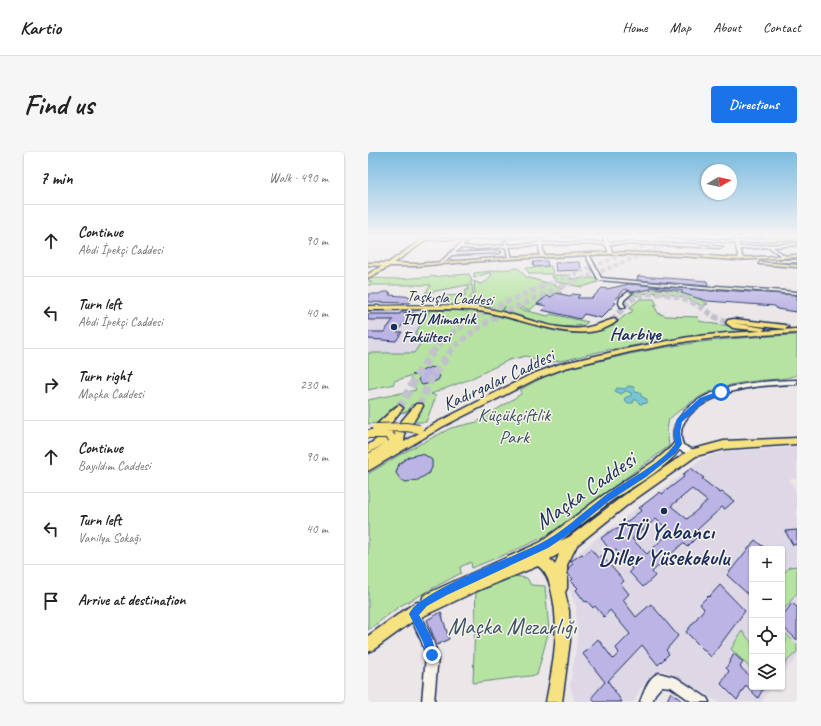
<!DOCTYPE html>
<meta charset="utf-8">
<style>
body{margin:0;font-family:Caveat,sans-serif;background:#f6f6f6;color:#222}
.controls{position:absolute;right:12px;bottom:12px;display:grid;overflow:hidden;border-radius:4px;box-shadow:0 1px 3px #0004}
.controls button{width:36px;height:36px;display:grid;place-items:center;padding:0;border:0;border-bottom:1px solid #e0e0e0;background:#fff;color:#222;font:20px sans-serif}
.compass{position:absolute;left:333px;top:12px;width:36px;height:36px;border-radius:50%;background:#fff;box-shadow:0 1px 3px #0004;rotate:81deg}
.stop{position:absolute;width:12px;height:12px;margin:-9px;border:3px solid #1a73e8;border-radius:50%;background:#fff}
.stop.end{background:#1a73e8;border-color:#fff;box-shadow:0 1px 4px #0008}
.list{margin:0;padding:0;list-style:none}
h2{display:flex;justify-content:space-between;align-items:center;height:52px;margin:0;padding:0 16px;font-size:17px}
h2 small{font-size:13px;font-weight:400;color:#767676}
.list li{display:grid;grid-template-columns:26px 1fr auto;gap:12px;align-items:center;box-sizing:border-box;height:72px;padding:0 16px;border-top:1px solid #e0e0e0}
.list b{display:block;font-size:15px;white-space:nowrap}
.list p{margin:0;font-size:13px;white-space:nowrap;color:#767676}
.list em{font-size:13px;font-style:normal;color:#767676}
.icon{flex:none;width:22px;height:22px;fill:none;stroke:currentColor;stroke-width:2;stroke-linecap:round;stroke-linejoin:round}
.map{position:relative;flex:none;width:429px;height:550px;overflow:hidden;border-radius:4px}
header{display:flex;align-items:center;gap:24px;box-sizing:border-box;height:56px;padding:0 20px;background:#fff;border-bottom:1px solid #e0e0e0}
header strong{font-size:19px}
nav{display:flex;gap:22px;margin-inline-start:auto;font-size:14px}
.intro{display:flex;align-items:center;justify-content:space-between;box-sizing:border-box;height:96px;padding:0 24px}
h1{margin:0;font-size:28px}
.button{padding:10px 18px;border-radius:4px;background:#1a73e8;color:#fff;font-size:14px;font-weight:700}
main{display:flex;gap:24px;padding:0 24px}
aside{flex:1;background:#fff;border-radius:4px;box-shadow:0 1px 3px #0004}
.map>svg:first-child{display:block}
</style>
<header>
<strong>Kartio</strong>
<nav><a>Home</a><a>Map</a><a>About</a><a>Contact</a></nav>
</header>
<div class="intro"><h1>Find us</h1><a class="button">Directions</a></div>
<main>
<aside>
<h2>7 min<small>Walk · 490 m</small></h2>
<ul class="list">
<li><svg class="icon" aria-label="ahead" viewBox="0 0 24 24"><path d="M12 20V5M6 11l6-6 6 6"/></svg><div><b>Continue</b><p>Abdi İpekçi Caddesi</p></div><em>90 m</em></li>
<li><svg class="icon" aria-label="left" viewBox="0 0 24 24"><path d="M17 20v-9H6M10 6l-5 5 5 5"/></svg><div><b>Turn left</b><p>Abdi İpekçi Caddesi</p></div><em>40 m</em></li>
<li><svg class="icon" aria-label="right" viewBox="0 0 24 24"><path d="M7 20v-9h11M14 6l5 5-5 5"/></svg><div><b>Turn right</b><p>Maçka Caddesi</p></div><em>230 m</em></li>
<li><svg class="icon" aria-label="ahead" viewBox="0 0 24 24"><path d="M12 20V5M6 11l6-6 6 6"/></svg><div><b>Continue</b><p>Bayıldım Caddesi</p></div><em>90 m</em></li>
<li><svg class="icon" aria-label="left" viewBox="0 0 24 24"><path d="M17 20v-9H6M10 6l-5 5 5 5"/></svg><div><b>Turn left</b><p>Vanilya Sokağı</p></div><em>40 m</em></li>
<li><svg class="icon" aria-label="arrive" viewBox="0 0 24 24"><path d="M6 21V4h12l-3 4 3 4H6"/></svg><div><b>Arrive at destination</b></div></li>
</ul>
</aside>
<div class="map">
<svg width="429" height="550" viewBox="0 0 429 550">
<rect width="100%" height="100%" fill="#ebe6e7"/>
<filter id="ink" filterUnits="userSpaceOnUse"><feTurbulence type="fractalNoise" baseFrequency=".025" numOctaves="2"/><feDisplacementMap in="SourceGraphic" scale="8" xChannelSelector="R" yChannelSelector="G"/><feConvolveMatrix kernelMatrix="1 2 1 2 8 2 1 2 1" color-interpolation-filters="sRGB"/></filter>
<g filter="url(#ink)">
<path fill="#ddd7e6" d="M81,158L42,224L26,229V232L0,238V159Z
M429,295V326L421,327L429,341V506L414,522V397H384V535H403L394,550H350L296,518L286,521L272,537L266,550H207L202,534L209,490L208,455L200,433L197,418L201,408L334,307L355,300Z"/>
<path fill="#b6e3a1" stroke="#688980" d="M183,114L185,122H162L157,116Z
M150,116L158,125L190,134L192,140L195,143L183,145L178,144L162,158L153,155L151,157L180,164L183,162L220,170L216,173L197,175L180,173L134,158L138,154L131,159L113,156L107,150L108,148L105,145L107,142L106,129L112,132C119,130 121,128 124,121H120L106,126V121Z
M101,122L104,129L102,133H104L105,142L102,145L108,156H77L74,152L79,148L74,144L97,143L98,138H100V133L57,141L63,133H0L4,130L0,129V126L31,127Z
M186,123H201L202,127L227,126L230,130L214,135L189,130V127L185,126L184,124Z
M283,137C300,136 325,142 340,152L333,154C320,145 304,141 288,142L287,140L280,142L275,141L276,142L269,144L264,141Z
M272,147H286L289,153H286L290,161L298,164L330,165L331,169L346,172L396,178L324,184L234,199L198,208L176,211L158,204L141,208L102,227L63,242L68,244L58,270H41L54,253L52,251L43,253L40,259L35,261L32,259L30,254H26L9,271L0,272V248L48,238L42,224L26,229V232L0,238V201H46L54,189L52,184L47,182L62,158C82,158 103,156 123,160C154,166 182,184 214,181C224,180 235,177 244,174C251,170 256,162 264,160V157L261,156Z
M429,183V223C416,228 401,227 387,229C350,233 329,243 301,267L299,277L301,294L206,364C184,386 134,403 104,416L103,410L92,415L93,421L32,454L0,478V322L33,302L83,276L109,270L153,242V237C163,232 173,226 183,222C200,215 219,212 236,208C302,192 361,185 429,183Z
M429,414V441L414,460V424L421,415Z
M146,424L159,426L163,433L177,434L181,478L169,523L105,531L108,438Z
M414,478L429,493V500L419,509L414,517V502L416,501L414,495L418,490V486L414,482Z
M374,479L384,491V518L363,497Z"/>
<path fill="#78c6d5" stroke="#538aa5" d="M260,234L266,235L267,240L272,241L274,245L279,247V251L272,252L267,247L265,251H260L256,247L258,245L263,244V241L258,239L253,242L247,239L249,236L257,237Z"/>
<path fill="#bcb4e5" stroke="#1b2f5e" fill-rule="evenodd" d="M179,109L180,114L166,115L165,110Z
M211,110L214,118L188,119L187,111Z
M270,124L339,129L340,134L269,128Z
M261,132L345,139L353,138L429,143V160L409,157L407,154L339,149L313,141L315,139L281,135L283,137L264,140L257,137L245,150L248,151L233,166L216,162L212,167L174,158L178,154L169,152L179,144L183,145L188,141L202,144L205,142L212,143L209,146H224L234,136L239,137Z
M15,140H22L21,141H23L21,143L47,145L41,151L0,150V142H11Z
M33,160L48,161L42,168H38L29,180H34L28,189L0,187V180H16L25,168H0V162H32Z
M63,215L67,216L66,219L70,220L69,221L72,224L70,228L63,231L54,233L50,228L52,224L44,223Z
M52,302L57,303L64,308V316L61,321L50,328L38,330L33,328L28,321L31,312L40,305Z
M323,316L336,326L334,327L352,341L354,340L366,349L357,357L354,355L329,378L333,381L319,395L315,391L284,420L287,424L275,435L261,420L264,417L248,398L244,401L233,386L246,377L248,378L274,358L271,356L292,340L294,342L316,325L314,323ZM324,337L339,349L319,367L303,354ZM288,367L302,380L279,402L264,387Z
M429,378V392L425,393L417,379Z
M387,388L398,397H384V446L359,423Z
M223,397L230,406L233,403L256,429L253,432L261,442L255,448L268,465L283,452L310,484L298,498L301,502L290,513L274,493L240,529L254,550H227L224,545L237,530L215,502L230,487L245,507L251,501L248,496L262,482L242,458L236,465L227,454L225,456L219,449L217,450L208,438L210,436L203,429L205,427L200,422V416L205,412L203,409L214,402L216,403Z
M352,433L377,459L343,505L318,480L336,457L332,452L340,444L341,445Z
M424,451L429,455V488L414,474V465Z
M73,460L81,487L69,493L59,468Z
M366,502L375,510L372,515L384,526V535H396L390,546L378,533L369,548L353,532L361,519L358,516Z
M303,540L315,550H298Z"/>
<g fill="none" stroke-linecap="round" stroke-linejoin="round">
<path stroke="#c1c1cc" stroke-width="4.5" stroke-dasharray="4.5 2.5" stroke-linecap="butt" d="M0,114L20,115
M173,135L302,84
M194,135L320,84"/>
<path stroke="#c1c1cc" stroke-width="6" stroke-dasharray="6 3" stroke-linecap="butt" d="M244,168C252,161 257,151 266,146C281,137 309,142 324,150C339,157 343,166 362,170
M64,201C91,167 136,151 176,134
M81,201C111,168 156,151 196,134"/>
<path stroke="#c1c1cc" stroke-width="8" stroke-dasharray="8 4" stroke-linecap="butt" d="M51,254L63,227L82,200
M31,256L50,222L65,200"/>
<g stroke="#1b2f5e" stroke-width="3">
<path id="minor" d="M102,84H106L105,85L215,84L102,87L94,94L109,95L137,93L136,90L138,89L140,93L171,91L170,88L172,87L174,88V91L237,90L234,84H238L240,90L322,92L355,95L353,96L292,93L241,92L245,101L243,102L241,101L237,92L174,93L176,104L174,105L172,104L171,93L141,95L144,106L142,107L140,106L138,95L109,97L92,96L87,101L131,99L133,100L131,101L84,103L72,113L70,112L71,111L98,87L57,88L55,87L57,86L101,85Z
M285,84H302L367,89L365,84H369L370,89L418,85L419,87L370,91L372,95L429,91V93L405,95L417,104L418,105L416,106L401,95L372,97L375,107L373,108L371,107L367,91Z
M220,103L222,104L233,126L344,136L349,134L429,140V142L350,136L345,138L232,128L230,127L218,104Z
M409,108H429V110H408V108Z
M260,140L264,141L256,148L255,151L257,154V155H253L251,151L252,146Z
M429,228V232C394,233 358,235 329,256C316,266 309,278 315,293L328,299L329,301L328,303H322L309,297C304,286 304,275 312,265C336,232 392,229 429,228Z
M46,457L50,458L63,484L70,503L66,550H54L58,503L54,490L41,462L42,458Z
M291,521L309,526L339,546L341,550H324L303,535L294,534L287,542L284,550H272C276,540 280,525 291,521Z"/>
</g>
<g stroke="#1b2f5e" stroke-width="3">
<path id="major" d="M59,84H64L26,111L47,112L142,105L243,100L313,102L367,106L429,103V105L367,108L313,104L243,102L142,107L47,114H22L0,126V122L14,114L0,113V111H20Z
M377,84H412L429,87V89Z
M393,110L429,113V115L391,112V111Z
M0,154C36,154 73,152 110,155C143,159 182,180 214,176C226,175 235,170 246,167L249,169C215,198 149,163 110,159C74,155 37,158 0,158Z
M366,167L417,173L420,175L417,177L365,171L396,176L397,177L394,179L365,176L358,171L360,168Z
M429,177V181L359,185L321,189L262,200L197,216L168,227L74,275L0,319V302L16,292L0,301V293L32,271L48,252H54L55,254L45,270L34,279L37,282L36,290L68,271L162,223L192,212L262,196L321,185L359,181Z
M31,253L35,256L23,271L11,281H5L3,279C6,275 28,254 31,253Z
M429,286V292L356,297L328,304L263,350L209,393L199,413V436L197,440L201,459L202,489L194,550H178C185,513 193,475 183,437C181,428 178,420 170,414L106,440L45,469L5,498L0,500V484L45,452L50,450L53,451L55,450L54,448L56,443L173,390L234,344L288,308L302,296L307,290H313L315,292C301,317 266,333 243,349C226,362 209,376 192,389L201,385L255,344L322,298L356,289ZM191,402L187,413L182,407Z"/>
</g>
<use href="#minor" fill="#f7f3e8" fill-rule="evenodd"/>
<use href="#major" fill="#f7e281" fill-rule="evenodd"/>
<g stroke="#1b2f5e" stroke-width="10" stroke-linecap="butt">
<path id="major-bridge" d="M8,276L38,275L51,277
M0,282H20L24,286"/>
</g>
<use href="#major-bridge" stroke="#f7e281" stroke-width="8"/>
</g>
</g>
<linearGradient id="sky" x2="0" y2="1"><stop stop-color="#7bbbe0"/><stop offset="0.52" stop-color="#f6f4f4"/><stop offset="1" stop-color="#f6f4f4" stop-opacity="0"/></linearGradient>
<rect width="429" height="161" fill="url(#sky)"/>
<path fill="#1a73e8" d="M351,239L356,240L337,249L314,270L312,280L314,292L308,301L278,325L241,349L198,384L180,396L79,443L59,454L51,463L63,484L69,503L68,507L64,509L60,507L55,490L41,462C50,439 147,405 173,391C195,380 214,361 234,346C256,329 291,314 307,292L306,280L309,267L332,246Z"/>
<g fill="#1b2f5e" stroke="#f7f3e8" stroke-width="1.5">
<circle cx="26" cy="175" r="4"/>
<circle cx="296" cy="359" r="4"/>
</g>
<g text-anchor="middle" stroke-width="3" stroke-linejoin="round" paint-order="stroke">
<g font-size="16" fill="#1b2f5e" stroke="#f7f3e8">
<text transform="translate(82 145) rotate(3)" y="6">Taşkışla Caddesi</text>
</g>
<g font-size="16" font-weight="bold" fill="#1b2f5e" stroke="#f7f3e8" text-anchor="start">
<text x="34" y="172">İTÜ Mimarlık<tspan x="34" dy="18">Fakültesi</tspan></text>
</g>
<g font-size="19" font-weight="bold" fill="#1b2f5e" stroke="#f7f3e8">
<text x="267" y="188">Harbiye</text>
</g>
<g font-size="19" fill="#1b2f5e" stroke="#f7f3e8">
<text transform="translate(130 227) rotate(-25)" y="7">Kadırgalar Caddesi</text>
</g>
<g font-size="19" fill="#3a536b" stroke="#f7f3e8">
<text x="146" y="269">Küçükçiftlik<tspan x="146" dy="22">Park</tspan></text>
</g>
<g font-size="23" fill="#1b2f5e" stroke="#f7f3e8">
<text transform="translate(217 338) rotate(-35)" y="8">Maçka Caddesi</text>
</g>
<g font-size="23" font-weight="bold" fill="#1b2f5e" stroke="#f7f3e8">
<text x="296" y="387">İTÜ Yabancı<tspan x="296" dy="26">Diller Yüsekokulu</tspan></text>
</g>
<g font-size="23" fill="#3a536b" stroke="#f7f3e8">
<text x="144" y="482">Maçka Mezarlığı</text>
</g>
</g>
</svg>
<div class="controls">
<button>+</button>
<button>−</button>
<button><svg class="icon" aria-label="locate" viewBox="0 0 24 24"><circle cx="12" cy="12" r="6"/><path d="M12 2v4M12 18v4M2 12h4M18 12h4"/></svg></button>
<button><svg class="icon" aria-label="layers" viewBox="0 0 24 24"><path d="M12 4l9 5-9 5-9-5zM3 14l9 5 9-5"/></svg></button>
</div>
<svg class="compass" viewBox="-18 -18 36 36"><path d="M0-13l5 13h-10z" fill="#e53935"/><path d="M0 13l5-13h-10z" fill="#767676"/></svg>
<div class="stop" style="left:353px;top:240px"></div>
<div class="stop end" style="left:64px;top:503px"></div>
</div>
</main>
